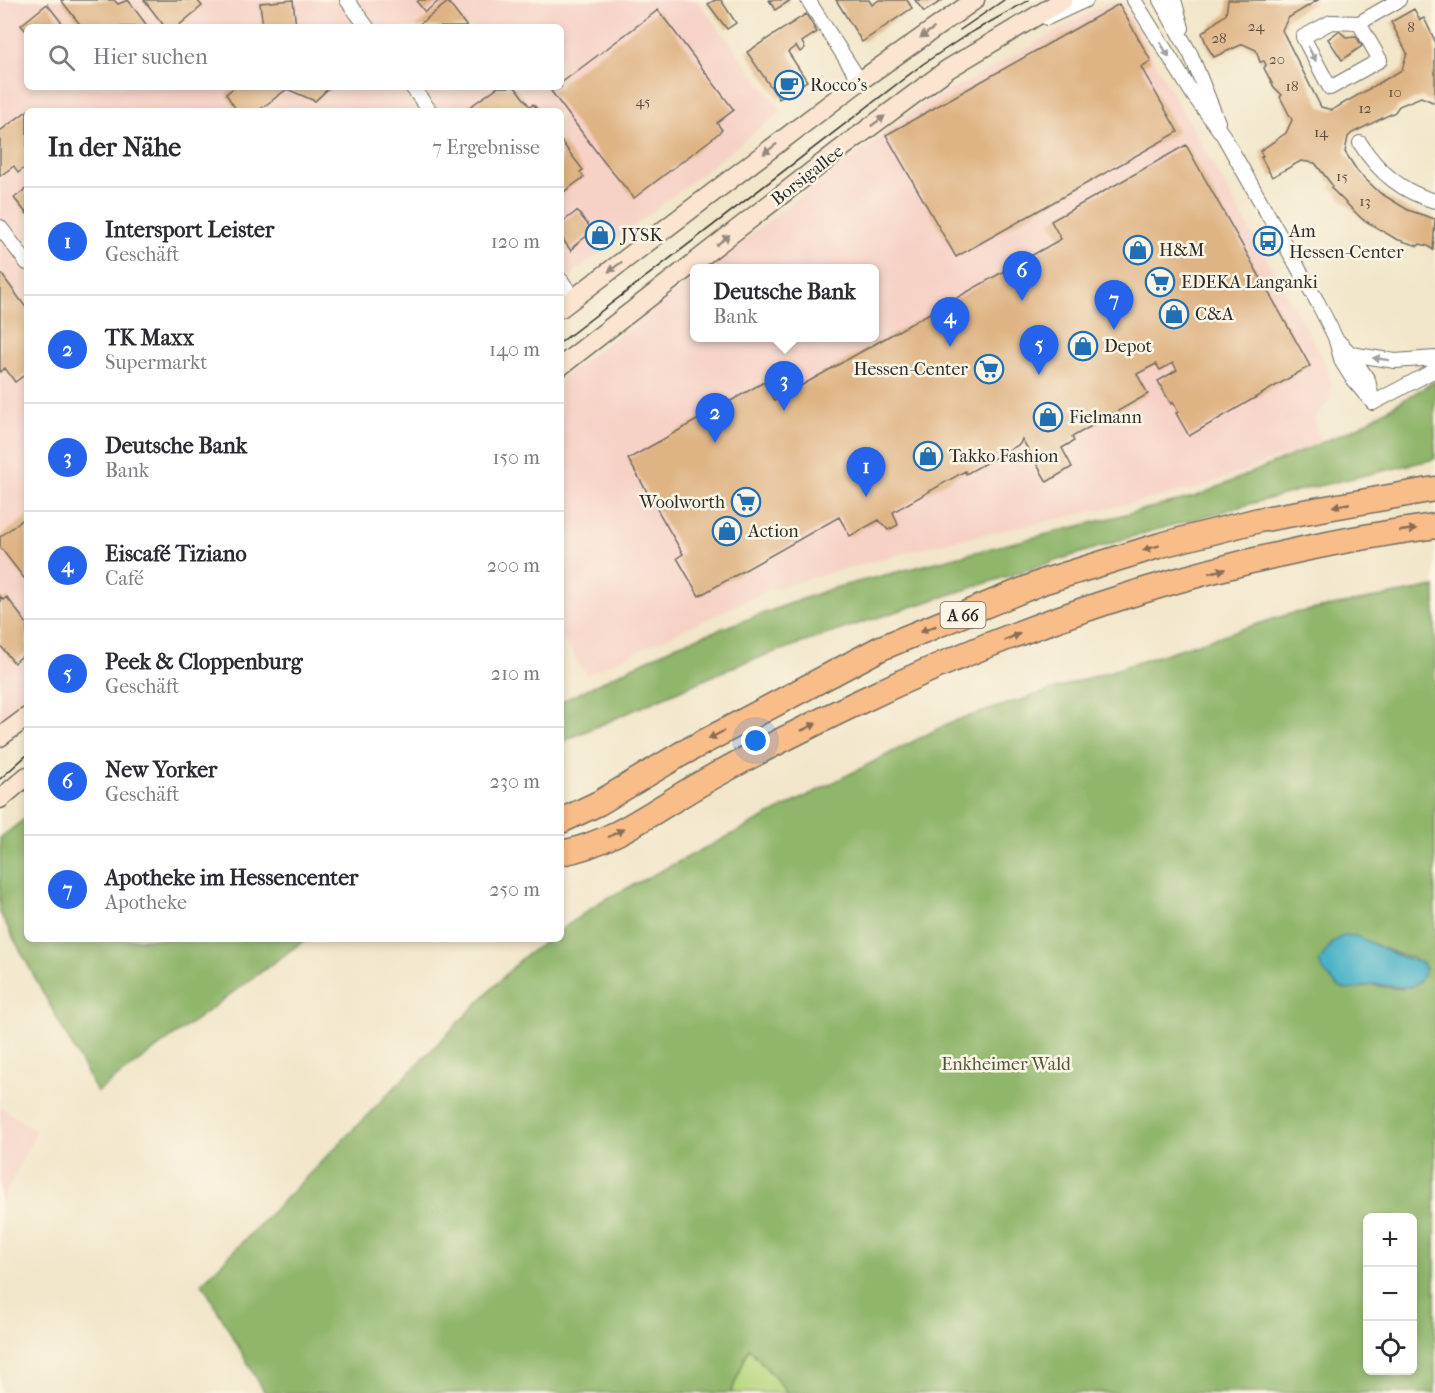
<!DOCTYPE html>
<html lang="de">
<meta charset="utf-8">
<style>
body{margin:0;font-family:"IM FELL French Canon",serif;background:#f7f7f7;color:#2b2b33}
.controls{position:absolute;right:18px;bottom:18px;display:grid;overflow:hidden;border-radius:9px;box-shadow:0 3px 9px #0003}
.controls button{width:54px;height:54px;display:grid;place-items:center;padding:0;border:0;border-bottom:2px solid #e1e1e2;background:#fff;color:#2b2b33;font:30px sans-serif}
.you{position:absolute;left:756px;top:741px;width:21px;height:21px;margin:-15px;border:4px solid #fff;border-radius:50%;background:#1a73e8;box-shadow:0 0 0 9px #1a73e833}
.badge{display:grid;place-items:center;width:39px;height:39px;border-radius:50%;background:#2563eb;color:#fff;font-size:20px;font-weight:700}
.pin{position:absolute;translate:-50% -50px;filter:drop-shadow(0 2px 3px #0008)}
.pin::after{content:'';position:absolute;top:32px;width:21px;height:18px;background:inherit;clip-path:polygon(0 0,100% 0,50% 100%)}
.popup{position:absolute;left:690px;top:264px;width:189px;height:78px;box-sizing:border-box;display:grid;place-content:center;border-radius:9px;background:#fff;filter:drop-shadow(0 2px 4px #0005);font-size:20px;white-space:nowrap;color:#7c7c81}
.popup b{font-size:22px;color:#2b2b33}
.popup::after{content:'';position:absolute;left:50%;top:100%;margin-left:-12px;border:12px solid transparent;border-top-color:#fff}
.list{margin:0;padding:0;list-style:none}
h2{display:flex;justify-content:space-between;align-items:center;height:78px;margin:0;padding:0 24px;font-size:26px}
h2 small{font-size:20px;font-weight:400;color:#7c7c81}
.list li{display:grid;grid-template-columns:39px 1fr auto;gap:18px;align-items:center;box-sizing:border-box;height:108px;padding:0 24px;border-top:2px solid #e1e1e2}
.list b{display:block;font-size:22px;white-space:nowrap}
.list p{margin:0;font-size:20px;white-space:nowrap;color:#7c7c81}
.list em{font-size:20px;font-style:normal;color:#7c7c81}
.icon{flex:none;width:33px;height:33px;fill:none;stroke:currentColor;stroke-width:2;stroke-linecap:round;stroke-linejoin:round}
.map{position:relative;flex:none;width:1435px;height:1393px;overflow:hidden}
.search{position:absolute;background:#fff;box-shadow:0 3px 9px #0003;left:24px;top:24px;width:540px;height:66px;display:flex;align-items:center;gap:15px;box-sizing:border-box;padding:0 21px;border-radius:9px;color:#7c7c81;font-size:22px}
.panel{position:absolute;background:#fff;box-shadow:0 3px 9px #0003;left:24px;top:108px;width:540px;height:834px;border-radius:9px}
.map>svg:first-child{display:block}
</style>
<div class="map">
<svg width="1435" height="1393" viewBox="0 0 1435 1393">
<rect width="100%" height="100%" fill="#fcf5e5"/>
<filter id="ink" filterUnits="userSpaceOnUse"><feTurbulence type="fractalNoise" baseFrequency=".0167" numOctaves="2"/><feDisplacementMap in="SourceGraphic" scale="12" xChannelSelector="R" yChannelSelector="G"/><feConvolveMatrix kernelMatrix="1 2 1 2 8 2 1 2 1" color-interpolation-filters="sRGB"/></filter>
<filter id="wash" filterUnits="userSpaceOnUse"><feTurbulence type="fractalNoise" baseFrequency=".008" numOctaves="4" result="noise"/><feDisplacementMap in="SourceGraphic" scale="24" xChannelSelector="R" yChannelSelector="G"/><feGaussianBlur stdDeviation="1.35" result="paint"/><feColorMatrix in="noise" values="0 0 0 0 0 0 0 0 0 0 0 0 0 0 0 0 0 1.4 0 .05"/><feComposite in="paint" operator="in"/></filter>
<g filter="url(#wash)">
<rect width="100%" height="100%" fill="#f1e6c9"/>
<path fill="#f6d1c6" d="M0,0H697L782,111L561,283V111H364L395,87H561V27H27V87H394L362,111H27V710L0,732Z
M1114,3L1123,6L1326,364L1332,384L1330,399L1314,418L1320,442L1192,490L934,545L771,589L586,675L561,635V378L694,278V338H874V268H706L916,110L1104,5Z
M0,1106L36,1132L0,1204Z"/>
<path fill="#b5d57c" stroke="#708054" stroke-width="1.5" d="M749,1348L788,1393H731Z"/>
<path fill="#90b66c" stroke="#5e704c" stroke-width="1.5" fill-rule="evenodd" d="M1435,381V459L1297,491L1137,535L867,621L740,664L561,742V702L677,645L830,589L1197,496L1358,427Z
M1435,587V1393H788L749,1348L731,1393H265L202,1283L522,958L549,939H561V930L600,902L951,722L1289,614ZM1344,935C1368,938 1389,954 1413,958L1402,989L1370,985L1355,989L1331,944ZM1368,1218H1412V1370H1368Z
M27,817V939H306L97,1092L0,913V838Z"/>
<path fill="#49b3c7" stroke="#3a6f79" stroke-width="1.5" d="M1344,935L1356,936L1399,956L1422,963L1426,968C1417,999 1394,983 1371,985C1362,986 1353,992 1344,989C1333,985 1323,972 1319,962L1331,944Z"/>
<g id="blocks">
<path fill="#dfb484" d="M61,0H114L118,4L128,0L148,27H82Z
M144,0H197L202,6L177,27H165Z
M293,0L296,27H263L260,3Z
M419,0H440L425,12L417,2Z
M715,0H721L736,23L727,29L708,4Z
M769,0H791L775,10Z
M836,0H869L872,5L879,0H907L912,8L862,42Z
M915,0H943L924,12Z
M1228,0H1318L1288,18L1282,30L1321,107L1332,110L1402,70L1407,53L1391,22L1414,9L1420,20L1424,18L1435,41V103L1421,97L1399,106L1395,112L1352,133L1348,137L1345,152L1358,172L1380,193L1408,210L1435,219L1433,250L1428,246L1420,244L1418,246L1396,239L1362,219L1331,188L1332,185L1315,163L1301,161L1272,177L1261,157L1263,156L1260,151L1286,133L1292,120L1280,97L1282,95L1274,87L1264,68L1266,65L1264,61L1260,62L1256,50L1243,44L1214,57L1208,48L1202,33L1226,14Z
M448,2L467,27H416Z
M47,4L65,27H27V32L21,25Z
M1119,4L1151,61L1141,67L1178,132L956,257L886,135Z
M658,10L734,110L717,123L722,130L713,138L634,198L604,162L551,91L561,87V83Z
M806,14L817,32L802,42L805,48L800,52L796,46L788,52L807,81L779,99L747,52Z
M1339,31L1346,37L1356,36L1362,46L1342,60L1328,39Z
M235,87H330L315,101L287,89L258,111H237L226,94Z
M498,87H515L530,107L533,104L539,111H464Z
M27,111V166L18,173L14,166L0,176V131Z
M561,141L583,170L580,172L584,177L561,194Z
M1186,145L1310,366L1189,436L1176,413L1178,412L1173,402L1171,404L1158,381L1177,370L1173,363L1160,370L1156,364L1137,374L1148,394L1072,437L1074,441L1062,448L1072,467L1047,482L1022,439L1020,444L966,474L965,471L893,512L898,525L888,530L879,520L850,536L839,517L699,596L677,558L683,554L628,459L764,382L774,401L804,384L1061,239L1051,221Z
M27,188V214L14,198Z
M577,211L593,231L574,246L571,251L561,237V223Z
M0,272L27,309V373L15,382L5,368L0,372Z
M26,517L27,518V582L0,547V537Z
M0,596L3,600L7,597L27,624V652L14,663L0,645Z"/>
</g>
</g>
<g filter="url(#ink)">
<use href="#blocks" fill-opacity="0" stroke="#706c62" stroke-width="1.5"/>
<g fill="none" stroke-linecap="round" stroke-linejoin="round">
<g stroke="#706c62" stroke-width="16">
<path id="minor" d="M347,0L367,27
M808,0L860,81
M1134,0L1194,96L1223,135L1318,303L1335,337L1342,362L1354,381L1373,403
M1160,0L1191,55L1218,122
M1174,0L1182,28
M1047,18L1086,0
M1359,23L1380,60L1330,88L1303,37L1331,22L1359,23L1399,0
M412,87L430,111
M1360,143C1378,172 1402,192 1435,201
M0,227L27,263
M561,280L574,299
M1336,339L1351,354L1395,361L1435,358
M1351,354L1368,380L1373,403
M1373,403L1435,370"/>
</g>
<g stroke="#706c62" stroke-width="21">
<path id="secondary" d="M561,308L860,81L975,0
M561,366L838,151L948,69L1063,0
M0,737L27,717
M0,799L27,776"/>
</g>
<g stroke="#706c62" stroke-width="27">
<path id="motorway" d="M561,821L599,803L681,754L881,648L1045,581L1161,545L1259,520L1435,489
M561,853C612,844 656,809 700,784C752,754 805,728 859,702C1039,615 1237,553 1435,526"/>
</g>
<use href="#minor" stroke="#fff" stroke-width="14"/>
<use href="#secondary" stroke="#fce5d0" stroke-width="18"/>
<use href="#motorway" stroke="#f8bd89" stroke-width="24"/>
<path stroke="#2b2b2b" stroke-width="1.5" d="M960,30L1004,0
M561,342L923,64L965,36L1029,0
M0,779L27,755"/>
</g>
<defs><path id="oneway-solid" d="M-6-.8H1V-3.2L6.5 0L1 3.2V.8H-6Z" transform="scale(1.5)"/></defs>
<g fill="#94887e">
<use href="#oneway-solid" transform="translate(927 33) rotate(145)"/>
<use href="#oneway-solid" transform="translate(878 121) rotate(-36)"/>
<use href="#oneway-solid" transform="translate(770 149) rotate(143)"/>
<use href="#oneway-solid" transform="translate(723 240) rotate(-38)"/>
<use href="#oneway-solid" transform="translate(615 267) rotate(143)"/>
</g>
<g fill="#a0a0a0">
<use href="#oneway-solid" transform="translate(1165 50) rotate(58)"/>
<use href="#oneway-solid" transform="translate(1312 54) rotate(62)"/>
<use href="#oneway-solid" transform="translate(1381 359) rotate(-172)"/>
</g>
<g fill="#876d55">
<use href="#oneway-solid" transform="translate(1341 505) rotate(169)"/>
<use href="#oneway-solid" transform="translate(1408 530) rotate(-8)"/>
<use href="#oneway-solid" transform="translate(1151 548) rotate(163)"/>
<use href="#oneway-solid" transform="translate(1217 571) rotate(-14)"/>
<use href="#oneway-solid" transform="translate(928 629) rotate(158)"/>
<use href="#oneway-solid" transform="translate(1012 637) rotate(-22)"/>
<use href="#oneway-solid" transform="translate(809 727) rotate(-26)"/>
<use href="#oneway-solid" transform="translate(716 735) rotate(152)"/>
<use href="#oneway-solid" transform="translate(616 833) rotate(-28)"/>
</g>
</g>
<defs>
<g id="cafe-ring" transform="scale(1.5)"><circle r="9.5" fill="#fcf5e5" stroke="#1f6fb2" stroke-width="1.5"/><path d="M-5.5-4.5H6V0H3Q3 3.5 0 3.5H-2.5Q-5.5 3.5-5.5 0ZM3-3.2v2h1.7v-2ZM-6 4.5H4V6H-6Z" fill="#1f6fb2"/></g>
<g id="shop-ring" transform="scale(1.5)"><circle r="9.5" fill="#fcf5e5" stroke="#1f6fb2" stroke-width="1.5"/><path d="M-5-2.5h2.3a2.7 3.5 0 0 1 5.4 0H5L5.5 6h-11ZM-1.5-2.5h3a1.5 2.3 0 0 0-3 0Z" fill="#1f6fb2"/></g>
<g id="bus-ring" transform="scale(1.5)"><circle r="9.5" fill="#fcf5e5" stroke="#1f6fb2" stroke-width="1.5"/><path d="M-5-6H5V4H4V6H2V4H-2V6H-4V4H-5ZM-3.5-4V0h7V-4ZM-3.5 1.2v1.5H-2V1.2ZM2 1.2v1.5H3.5V1.2Z" fill="#1f6fb2"/></g>
<g id="supermarket-ring" transform="scale(1.5)"><circle r="9.5" fill="#fcf5e5" stroke="#1f6fb2" stroke-width="1.5"/><path d="M-6-5.5h2.5l.6 2H6L4.5 2H-2.5L-4.4-4H-6ZM-1.5 3.2a1.3 1.3 0 1 0 .1 0ZM3 3.2a1.3 1.3 0 1 0 .1 0Z" fill="#1f6fb2"/></g>
</defs>
<g fill-rule="evenodd">
<use href="#cafe-ring" x="789" y="85"/>
<use href="#shop-ring" x="600" y="235"/>
<use href="#bus-ring" x="1268" y="241"/>
<use href="#shop-ring" x="1138" y="250"/>
<use href="#supermarket-ring" x="1160" y="282"/>
<use href="#shop-ring" x="1174" y="314"/>
<use href="#shop-ring" x="1083" y="346"/>
<use href="#supermarket-ring" x="989" y="369"/>
<use href="#shop-ring" x="1048" y="417"/>
<use href="#shop-ring" x="928" y="456"/>
<use href="#supermarket-ring" x="746" y="502"/>
<use href="#shop-ring" x="727" y="531"/>
</g>
<g text-anchor="middle" stroke-width="5" stroke-linejoin="round" paint-order="stroke">
<g font-size="15" fill="#584d41">
<text x="1256" y="31">24</text>
<text x="1411" y="32">8</text>
<text x="1219" y="43">28</text>
<text x="1277" y="64">20</text>
<text x="1292" y="91">18</text>
<text x="1395" y="97">10</text>
<text x="643" y="106">45</text>
<text x="1365" y="113">12</text>
<text x="1321" y="137">14</text>
<text x="1342" y="181">15</text>
<text x="1365" y="206">13</text>
</g>
<rect fill="#fcf5e5" stroke="#6a6863" stroke-width="1.5" x="940.5" y="602" width="45" height="26" rx="4.5"/>
<g font-size="16" font-weight="bold" fill="#2b2b2b">
<text x="963" y="621">A 66</text>
</g>
<g font-size="18" fill="#2b2b2b" stroke="#fcf5e5" text-anchor="start">
<text x="810" y="91">Rocco's</text>
<text x="1289" y="237">Am<tspan x="1289" dy="21">Hessen-Center</tspan></text>
<text x="621" y="241">JYSK</text>
<text x="1159" y="256">H&amp;M</text>
<text x="1181" y="288">EDEKA Langanki</text>
<text x="1195" y="320">C&amp;A</text>
<text x="1104" y="352">Depot</text>
<text x="968" y="375" text-anchor="end">Hessen-Center</text>
<text x="1069" y="423">Fielmann</text>
<text x="949" y="462">Takko Fashion</text>
<text x="725" y="508" text-anchor="end">Woolworth</text>
<text x="748" y="537">Action</text>
</g>
<g font-size="18" fill="#2b2b2b" stroke="#fcf5e5">
<text transform="translate(807 175) rotate(-38)" y="6">Borsigallee</text>
</g>
<g font-size="18" fill="#4e563f" stroke="#fcf5e5">
<text x="1006" y="1070">Enkheimer Wald</text>
</g>
</g>
</svg>
<div class="controls">
<button>+</button>
<button>−</button>
<button><svg class="icon" aria-label="locate" viewBox="0 0 24 24"><circle cx="12" cy="12" r="6"/><path d="M12 2v4M12 18v4M2 12h4M18 12h4"/></svg></button>
</div>
<div class="you"></div>
<div class="pin badge" style="left:866px;top:497px">1</div>
<div class="pin badge" style="left:715px;top:443px">2</div>
<div class="pin badge" style="left:784px;top:411px">3</div>
<div class="popup"><b>Deutsche Bank</b>Bank</div>
<div class="pin badge" style="left:950px;top:347px">4</div>
<div class="pin badge" style="left:1039px;top:375px">5</div>
<div class="pin badge" style="left:1022px;top:301px">6</div>
<div class="pin badge" style="left:1114px;top:330px">7</div>
<div class="search"><svg class="icon" aria-label="search" viewBox="0 0 24 24"><circle cx="10" cy="10" r="6"/><path d="M15 15l6 6"/></svg>Hier suchen</div>
<section class="panel">
<h2>In der Nähe<small>7 Ergebnisse</small></h2>
<ul class="list">
<li><span class="badge">1</span><div><b>Intersport Leister</b><p>Geschäft</p></div><em>120 m</em></li>
<li><span class="badge">2</span><div><b>TK Maxx</b><p>Supermarkt</p></div><em>140 m</em></li>
<li><span class="badge">3</span><div><b>Deutsche Bank</b><p>Bank</p></div><em>150 m</em></li>
<li><span class="badge">4</span><div><b>Eiscafé Tiziano</b><p>Café</p></div><em>200 m</em></li>
<li><span class="badge">5</span><div><b>Peek &amp; Cloppenburg</b><p>Geschäft</p></div><em>210 m</em></li>
<li><span class="badge">6</span><div><b>New Yorker</b><p>Geschäft</p></div><em>230 m</em></li>
<li><span class="badge">7</span><div><b>Apotheke im Hessencenter</b><p>Apotheke</p></div><em>250 m</em></li>
</ul>
</section>
</div>
